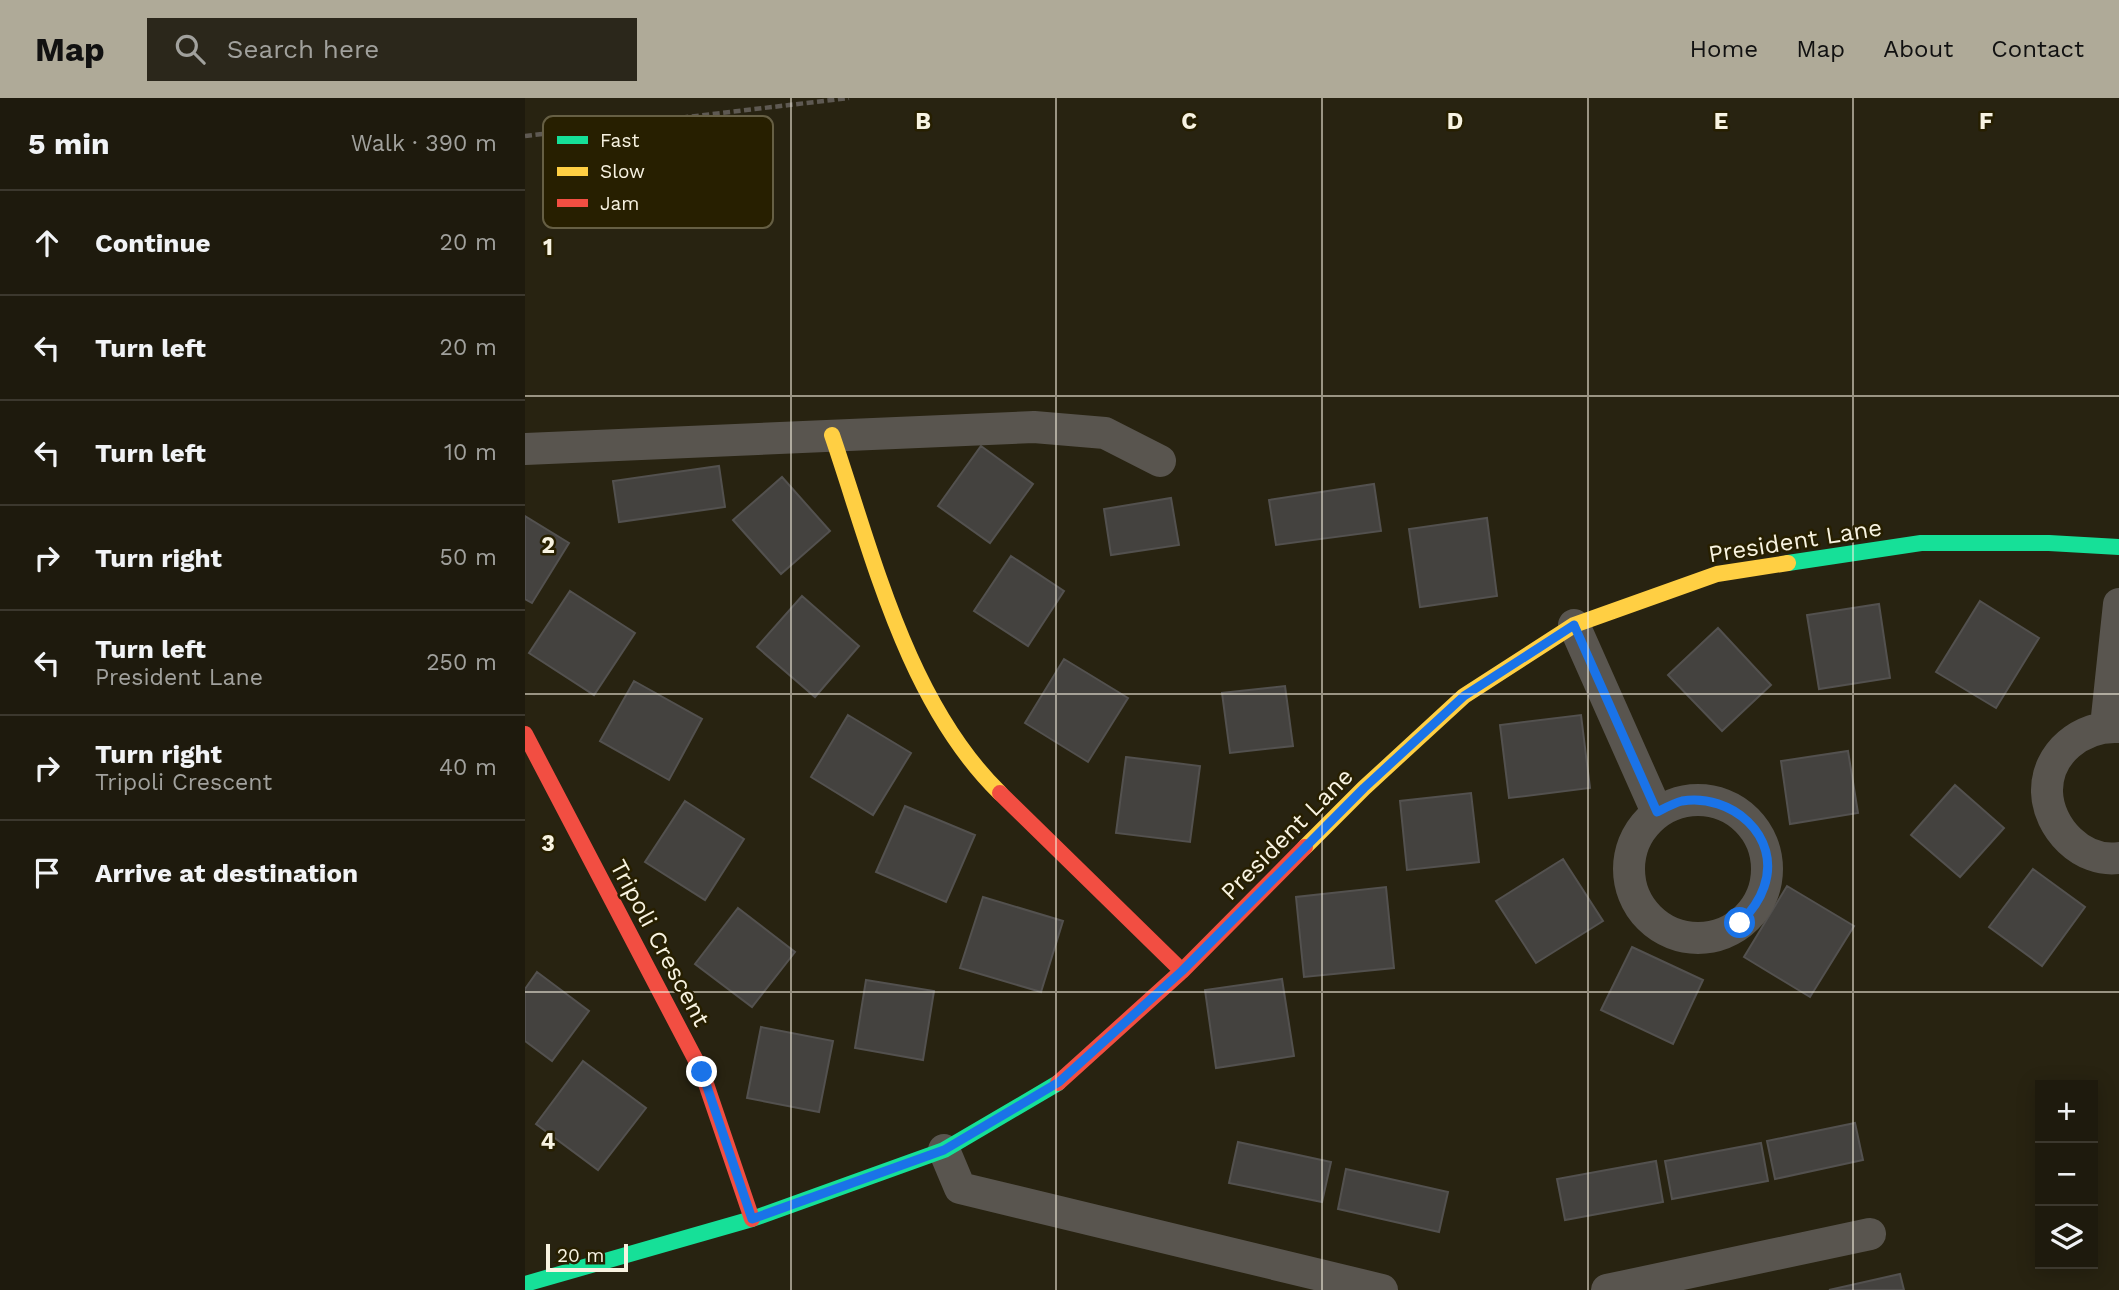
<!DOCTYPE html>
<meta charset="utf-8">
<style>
body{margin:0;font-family:"Work Sans",sans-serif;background:#2b271b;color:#f1f3f6}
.controls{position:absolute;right:21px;bottom:21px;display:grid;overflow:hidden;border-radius:0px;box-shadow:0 4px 18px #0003}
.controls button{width:63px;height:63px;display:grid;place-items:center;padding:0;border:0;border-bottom:2px solid #3c382e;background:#1e1a0d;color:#f1f3f6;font:35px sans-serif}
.scale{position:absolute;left:21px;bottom:18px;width:82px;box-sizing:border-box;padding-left:7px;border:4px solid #f8f3e1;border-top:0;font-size:19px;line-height:24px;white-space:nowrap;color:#f8f3e1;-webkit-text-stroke:5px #271f00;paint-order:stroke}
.stop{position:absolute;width:21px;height:21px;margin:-16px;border:5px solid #1a73e8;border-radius:50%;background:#fff}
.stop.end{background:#1a73e8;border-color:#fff;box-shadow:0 2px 7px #0008}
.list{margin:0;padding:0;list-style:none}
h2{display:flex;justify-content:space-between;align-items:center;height:91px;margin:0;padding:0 28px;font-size:30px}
h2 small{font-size:23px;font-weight:400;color:#a1a19d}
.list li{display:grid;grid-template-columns:46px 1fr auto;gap:21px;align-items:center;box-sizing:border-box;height:105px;padding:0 28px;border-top:2px solid #3c382e}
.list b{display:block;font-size:26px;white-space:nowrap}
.list p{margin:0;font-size:23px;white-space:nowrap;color:#a1a19d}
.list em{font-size:23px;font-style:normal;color:#a1a19d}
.icon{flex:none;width:38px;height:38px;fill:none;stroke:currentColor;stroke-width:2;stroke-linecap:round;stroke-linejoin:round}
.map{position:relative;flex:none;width:1594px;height:1192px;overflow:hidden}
header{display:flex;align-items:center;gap:42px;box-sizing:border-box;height:98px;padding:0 35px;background:#afaa98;color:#111}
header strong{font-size:33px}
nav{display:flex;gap:38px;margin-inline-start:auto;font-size:24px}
.search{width:490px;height:63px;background:#2b271b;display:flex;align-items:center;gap:18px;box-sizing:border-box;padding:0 24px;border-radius:0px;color:#a1a19d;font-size:26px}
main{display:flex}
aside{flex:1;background:#1e1a0d}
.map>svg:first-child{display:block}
</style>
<header>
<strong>Map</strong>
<div class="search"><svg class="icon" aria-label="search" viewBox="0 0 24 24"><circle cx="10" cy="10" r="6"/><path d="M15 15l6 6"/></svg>Search here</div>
<nav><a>Home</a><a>Map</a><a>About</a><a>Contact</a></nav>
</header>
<main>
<aside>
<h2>5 min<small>Walk · 390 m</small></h2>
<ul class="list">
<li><svg class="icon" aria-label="ahead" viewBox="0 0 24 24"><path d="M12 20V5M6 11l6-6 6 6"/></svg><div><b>Continue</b></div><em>20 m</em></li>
<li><svg class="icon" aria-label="left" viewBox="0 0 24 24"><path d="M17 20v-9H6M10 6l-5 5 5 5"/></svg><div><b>Turn left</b></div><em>20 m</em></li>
<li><svg class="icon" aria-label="left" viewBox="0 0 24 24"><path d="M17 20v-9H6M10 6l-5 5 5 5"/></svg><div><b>Turn left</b></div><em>10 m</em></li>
<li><svg class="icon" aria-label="right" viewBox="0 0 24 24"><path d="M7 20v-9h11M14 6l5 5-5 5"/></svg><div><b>Turn right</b></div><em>50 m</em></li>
<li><svg class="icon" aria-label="left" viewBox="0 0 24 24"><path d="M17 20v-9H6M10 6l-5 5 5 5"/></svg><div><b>Turn left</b><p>President Lane</p></div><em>250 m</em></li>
<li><svg class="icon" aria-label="right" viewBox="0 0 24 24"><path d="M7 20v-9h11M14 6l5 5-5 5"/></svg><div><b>Turn right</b><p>Tripoli Crescent</p></div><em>40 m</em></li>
<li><svg class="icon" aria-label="arrive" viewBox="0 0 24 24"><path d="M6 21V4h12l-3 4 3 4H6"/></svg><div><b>Arrive at destination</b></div></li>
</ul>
</aside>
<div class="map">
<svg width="1594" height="1192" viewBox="0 0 1594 1192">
<rect width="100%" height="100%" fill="#282311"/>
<path fill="#44423f" stroke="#53514f" stroke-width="2" d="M456,348L508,386L465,445L413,408Z
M194,368L200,409L94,424L88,383Z
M257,379L305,433L256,476L208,422Z
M849,386L856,433L751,447L744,402Z
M646,400L654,447L586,457L579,411Z
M0,418L44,445L7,505L0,501Z
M962,420L972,498L895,509L884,431Z
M486,458L539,493L503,548L449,513Z
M45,493L110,535L69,597L4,555Z
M277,498L334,548L290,599L232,549Z
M1455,503L1514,540L1471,610L1411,574Z
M1354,506L1365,580L1294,591L1282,517Z
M1193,530L1246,587L1197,633L1143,577Z
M539,561L603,600L563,664L500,625Z
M109,583L177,621L144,682L75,643Z
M760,588L768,648L705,655L697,595Z
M323,617L386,655L348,717L286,679Z
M1056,617L1065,690L984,700L975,627Z
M1323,653L1333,715L1265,726L1256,663Z
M601,659L675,668L665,744L591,735Z
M1430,687L1479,730L1435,779L1386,737Z
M946,695L954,764L882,772L875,703Z
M160,703L219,741L180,802L120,764Z
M380,708L450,737L421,804L351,774Z
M1038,761L1078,823L1011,865L971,803Z
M1508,771L1560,809L1517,868L1464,829Z
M1262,788L1329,828L1285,899L1219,859Z
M861,789L869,870L779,879L771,799Z
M458,799L538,823L516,894L435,870Z
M213,810L270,854L227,909L170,866Z
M1107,849L1178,882L1148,946L1076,912Z
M12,874L64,913L27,963L0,943V891Z
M757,881L769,958L691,970L680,892Z
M341,882L409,893L398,962L330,950Z
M236,929L308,943L294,1014L222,1000Z
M58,963L121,1010L73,1072L11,1026Z
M1330,1025L1338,1062L1250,1081L1242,1043Z
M713,1044L806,1064L797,1104L704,1085Z
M1236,1045L1243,1083L1147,1101L1140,1063Z
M1131,1063L1138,1104L1040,1122L1032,1081Z
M821,1071L923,1094L914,1134L813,1111Z
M1375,1176L1379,1192H1304Z"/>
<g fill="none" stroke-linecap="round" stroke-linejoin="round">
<path stroke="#5e5952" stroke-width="4.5" stroke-dasharray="7 3.5" stroke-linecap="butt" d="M0,38L324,0"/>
<path stroke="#59554f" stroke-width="32" d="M0,351L509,329L580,335L635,363
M1049,527L1132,714
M1581,628L1594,506
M1594,629C1557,627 1521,655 1522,694C1523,730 1557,765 1594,760
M1104 771a69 69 0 1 1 138 0a69 69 0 1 1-138 0Z
M419,1052L435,1090L857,1192
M1082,1192L1345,1136"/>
<path stroke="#16e098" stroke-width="16" d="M1263,465L1396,445H1524L1594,449
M0,1186L227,1121L419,1052L533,985"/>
<path stroke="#ffcf43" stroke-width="16" d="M307,337C348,457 382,604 475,695
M780,749L839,690L939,598L1049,527L1192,476L1263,465"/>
<path stroke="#f24e42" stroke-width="16" d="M0,636L177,974L227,1121
M475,695L657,873
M533,985L657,873L780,749"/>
</g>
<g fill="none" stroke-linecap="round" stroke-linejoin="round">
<path stroke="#1a73e8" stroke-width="9" d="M177,974L227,1121L419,1052L534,984L657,873L839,690L939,598L1049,527L1132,714C1140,710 1149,705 1157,703C1206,695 1257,738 1239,789C1234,804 1226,814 1215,825"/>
</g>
<path fill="none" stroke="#f8f3e1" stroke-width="2" stroke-opacity="0.55" d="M266,0V1192M531,0V1192M797,0V1192M1063,0V1192M1328,0V1192M0,298H1594M0,596H1594M0,894H1594"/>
<g text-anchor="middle" stroke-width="5" stroke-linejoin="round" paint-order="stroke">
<g font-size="24" fill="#f8f3e1" stroke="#271f00">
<text transform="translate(1270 443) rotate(-9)" y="8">President Lane</text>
<text transform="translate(762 736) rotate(-45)" y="8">President Lane</text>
<text transform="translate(135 845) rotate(62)" y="8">Tripoli Crescent</text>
</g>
</g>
<rect x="18" y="18" width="230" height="112" rx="10" fill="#271f00" stroke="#665f44" stroke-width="2"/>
<rect x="32" y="38" width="31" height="8" fill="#16e098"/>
<rect x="32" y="69" width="31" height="9" fill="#ffcf43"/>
<rect x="32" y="101" width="31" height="8" fill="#f24e42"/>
<g font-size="19" fill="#f8f3e1">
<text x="75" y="49">Fast</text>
<text x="75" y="80">Slow</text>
<text x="75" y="112">Jam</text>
</g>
<g font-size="23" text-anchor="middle" font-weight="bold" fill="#f8f3e1" stroke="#271f00" stroke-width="5" stroke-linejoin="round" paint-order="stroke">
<text x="398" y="31">B</text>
<text x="664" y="31">C</text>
<text x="930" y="31">D</text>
<text x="1196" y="31">E</text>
<text x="1461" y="31">F</text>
<text x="23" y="157">1</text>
<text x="23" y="455">2</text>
<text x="23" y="753">3</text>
<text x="23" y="1051">4</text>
</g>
</svg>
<div class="controls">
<button>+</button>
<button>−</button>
<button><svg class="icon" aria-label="layers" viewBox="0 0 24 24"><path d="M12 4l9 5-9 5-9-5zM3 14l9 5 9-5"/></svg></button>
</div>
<div class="scale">20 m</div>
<div class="stop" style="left:1215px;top:825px"></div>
<div class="stop end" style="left:177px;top:974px"></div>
</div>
</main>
